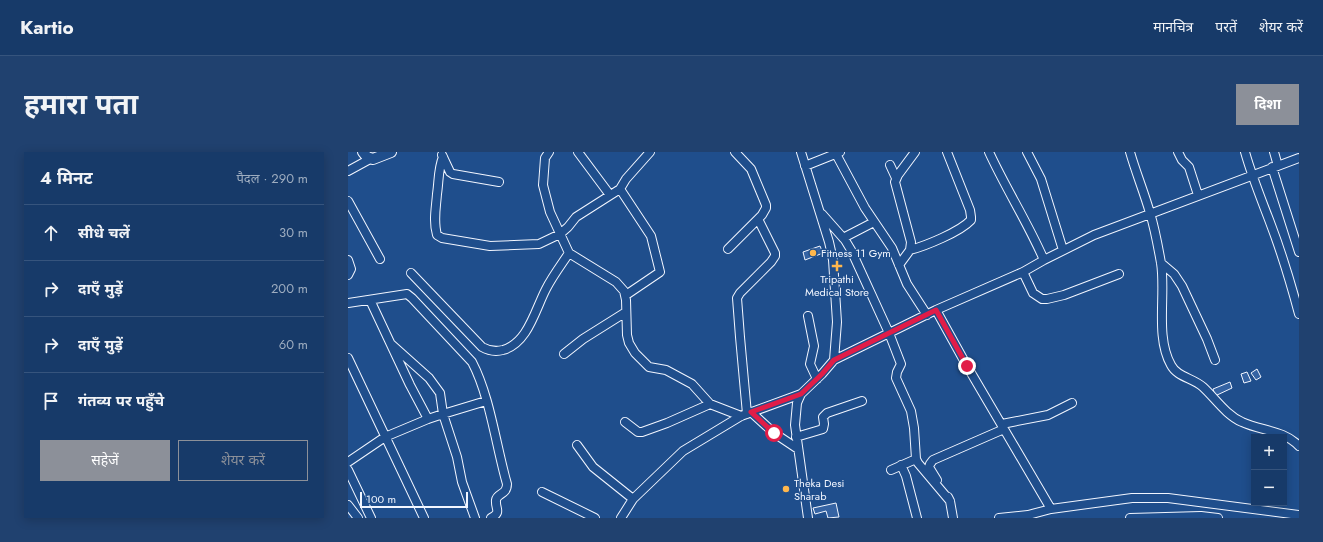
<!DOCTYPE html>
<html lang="hi">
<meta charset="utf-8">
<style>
body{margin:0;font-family:Jost,"Noto Sans Devanagari",sans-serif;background:#20416f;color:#f1f3f6}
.controls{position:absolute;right:12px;bottom:12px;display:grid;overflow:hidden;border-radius:0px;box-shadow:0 2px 10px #0003}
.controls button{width:36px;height:36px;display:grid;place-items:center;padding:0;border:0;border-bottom:1px solid #36547d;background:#173a69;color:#f1f3f6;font:20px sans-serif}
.scale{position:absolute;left:12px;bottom:10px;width:108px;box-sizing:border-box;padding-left:4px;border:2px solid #f2f6ff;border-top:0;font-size:11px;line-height:14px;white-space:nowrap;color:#f2f6ff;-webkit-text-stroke:3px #1f4e8c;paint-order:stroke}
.stop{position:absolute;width:12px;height:12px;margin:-9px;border:3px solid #e11d48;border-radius:50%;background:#fff}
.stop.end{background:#e11d48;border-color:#fff;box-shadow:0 1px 4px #0008}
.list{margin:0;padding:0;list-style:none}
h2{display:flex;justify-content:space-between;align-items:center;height:52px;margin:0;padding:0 16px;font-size:17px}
h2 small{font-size:13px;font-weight:400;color:#9eadc0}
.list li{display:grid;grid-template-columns:26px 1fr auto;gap:12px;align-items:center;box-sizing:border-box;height:56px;padding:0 16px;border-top:1px solid #36547d}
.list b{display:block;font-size:15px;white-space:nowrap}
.list em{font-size:13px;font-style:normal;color:#9eadc0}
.actions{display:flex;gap:8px;padding:12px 16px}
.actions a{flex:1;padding:9px 0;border:1px solid #8c9099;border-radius:0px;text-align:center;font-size:14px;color:#8c9099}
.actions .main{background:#8c9099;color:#fff}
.icon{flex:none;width:22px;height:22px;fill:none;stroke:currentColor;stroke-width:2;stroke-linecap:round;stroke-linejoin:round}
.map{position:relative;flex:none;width:951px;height:366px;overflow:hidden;border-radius:0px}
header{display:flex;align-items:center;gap:24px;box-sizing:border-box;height:56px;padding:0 20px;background:#173a69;border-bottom:1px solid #36547d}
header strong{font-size:19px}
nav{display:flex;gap:22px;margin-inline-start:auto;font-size:14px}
.intro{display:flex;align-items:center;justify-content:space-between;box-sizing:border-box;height:96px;padding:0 24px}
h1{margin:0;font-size:28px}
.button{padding:10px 18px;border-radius:0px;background:#8c9099;color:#fff;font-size:14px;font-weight:700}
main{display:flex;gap:24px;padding:0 24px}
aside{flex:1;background:#173a69;border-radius:0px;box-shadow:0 2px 10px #0003}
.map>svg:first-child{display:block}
</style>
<header>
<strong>Kartio</strong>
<nav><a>मानचित्र</a><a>परतें</a><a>शेयर करें</a></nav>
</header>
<div class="intro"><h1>हमारा पता</h1><a class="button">दिशा</a></div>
<main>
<aside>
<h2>4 मिनट<small>पैदल · 290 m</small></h2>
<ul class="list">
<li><svg class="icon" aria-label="ahead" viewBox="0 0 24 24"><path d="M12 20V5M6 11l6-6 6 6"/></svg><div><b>सीधे चलें</b></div><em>30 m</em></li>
<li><svg class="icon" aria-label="right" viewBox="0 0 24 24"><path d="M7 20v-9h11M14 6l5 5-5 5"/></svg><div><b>दाएँ मुड़ें</b></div><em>200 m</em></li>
<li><svg class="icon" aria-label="right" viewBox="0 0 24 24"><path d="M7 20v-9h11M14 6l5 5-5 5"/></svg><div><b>दाएँ मुड़ें</b></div><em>60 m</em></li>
<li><svg class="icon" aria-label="arrive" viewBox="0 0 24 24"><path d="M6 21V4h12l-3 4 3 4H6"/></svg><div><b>गंतव्य पर पहुँचे</b></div></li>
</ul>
<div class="actions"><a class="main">सहेजें</a><a>शेयर करें</a></div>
</aside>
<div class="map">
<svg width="951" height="366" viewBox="0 0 951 366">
<rect width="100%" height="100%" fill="#1f4e8c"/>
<path fill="#3563a3" stroke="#f2f6ff" d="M472,94L475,101L457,108L455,100Z
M909,217L913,225L908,228L903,221Z
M899,220L903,229L896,231L893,222Z
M882,230L884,236L867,244L865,237Z
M488,351L491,365L480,366L478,359L467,362L465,356Z"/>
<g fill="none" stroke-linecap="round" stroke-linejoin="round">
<g stroke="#f2f6ff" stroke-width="10">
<path id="minor" d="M201,0L197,6L195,33L202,60L221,101L268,130L276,139L278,148L279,183L281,191L287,201L301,215L318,218L344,232L362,252L393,264
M230,0L262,43
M453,0L481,90L485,108L489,170L486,208L474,222L453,242L449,251L447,273L460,366
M641,0C658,37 680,71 696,108
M679,0L693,27L715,98
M782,0C788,21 796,40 802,61C807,77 810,94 813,111C818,142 807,185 823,213C829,225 845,226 855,235C867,246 878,263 894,270C913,279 936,278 951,294
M830,0L834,8L841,15L850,43
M897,0C904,25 914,49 923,73C934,102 943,132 951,162
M926,0L930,14
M488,2L517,56L544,96L559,132L579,163
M94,3L102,20L105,22L151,30
M95,5C90,17 91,29 89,42C88,56 85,69 89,83L94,86L142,94L191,92L212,82L220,75L228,65L272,37L278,27L302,0
M542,13L548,26
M457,14L492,0
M924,15L951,100
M0,19L22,7
M272,37L303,84L312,120L278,143
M0,49L32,107
M474,62L497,88L503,98L541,181L553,212L549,220L548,226L563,259L566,276L568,307L570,311L602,349
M495,86L526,70
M380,97L414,63L418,56V53L403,17L387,0
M562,98C577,94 612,80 623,68V65L622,58L599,0
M0,108L3,117L0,123
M813,111L826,122L834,134L859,187L867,208
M551,113L562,98L563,90L547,30L550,23L567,0
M675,120L685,141L694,147H699L716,143L771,122
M63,121L134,195C141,199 147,200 155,198C180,191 187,158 198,137C204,125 213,113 221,101
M22,148L62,233L80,267
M0,151L59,142L64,146L124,210C142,244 148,294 159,332C159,343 149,341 148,348C147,357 154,360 143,366
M588,158L619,214L703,357L784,346H820L951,363
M460,164L466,194L462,212L469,227
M43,192L81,226L92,241L95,262L138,249
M216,202L235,187L278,160
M0,206L76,366
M486,208L588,158L675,120L696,108L746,83L951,6
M403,260L426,281L450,297
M399,262L392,185L389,146L392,141L423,110L427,104V101L410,67
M277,270L290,280H294L319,271L362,252
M654,272L700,263L724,251
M448,285L475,277L476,272L475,265L479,261L514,249
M229,293L245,315L285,347
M0,310L37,285L80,267L95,262L109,305L114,330L127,366
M553,313L558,324L569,366
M0,318L23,366
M543,318L568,307
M589,328L581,315L582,312L585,308L656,277
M194,340L247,366
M600,345L602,349L605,366
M0,353L10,366
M273,366L285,347L335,299L393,264L453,242
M651,366L680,363L703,357
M782,366L853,364L870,366"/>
</g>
<g stroke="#f2f6ff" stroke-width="12">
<path id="major" d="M15,0L19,5L25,7L43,0"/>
</g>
<use href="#minor" stroke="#1f4e8c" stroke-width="8"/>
<use href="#major" stroke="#1f4e8c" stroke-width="10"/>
</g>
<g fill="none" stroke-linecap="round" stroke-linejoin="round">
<path stroke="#e11d48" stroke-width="5" d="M426,281L403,260L453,242L474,222L486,208L588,158L619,214"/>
</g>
<g fill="#ffb74d" stroke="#1f4e8c" stroke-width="1.5">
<circle cx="465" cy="101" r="4"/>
<path d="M487 108h4v4h4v4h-4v4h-4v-4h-4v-4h4z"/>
<circle cx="438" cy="337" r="4"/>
</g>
<g text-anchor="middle" stroke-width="3" stroke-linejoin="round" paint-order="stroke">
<g font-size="11" fill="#f2f6ff" stroke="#1f4e8c" text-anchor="start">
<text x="473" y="105">Fitness 11 Gym</text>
<text x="489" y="131" text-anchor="middle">Tripathi<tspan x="489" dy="13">Medical Store</tspan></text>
<text x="446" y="335">Theka Desi<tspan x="446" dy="13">Sharab</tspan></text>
</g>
</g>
</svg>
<div class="controls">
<button>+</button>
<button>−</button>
</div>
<div class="scale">100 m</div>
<div class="stop" style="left:426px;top:281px"></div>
<div class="stop end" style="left:619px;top:214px"></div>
</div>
</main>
